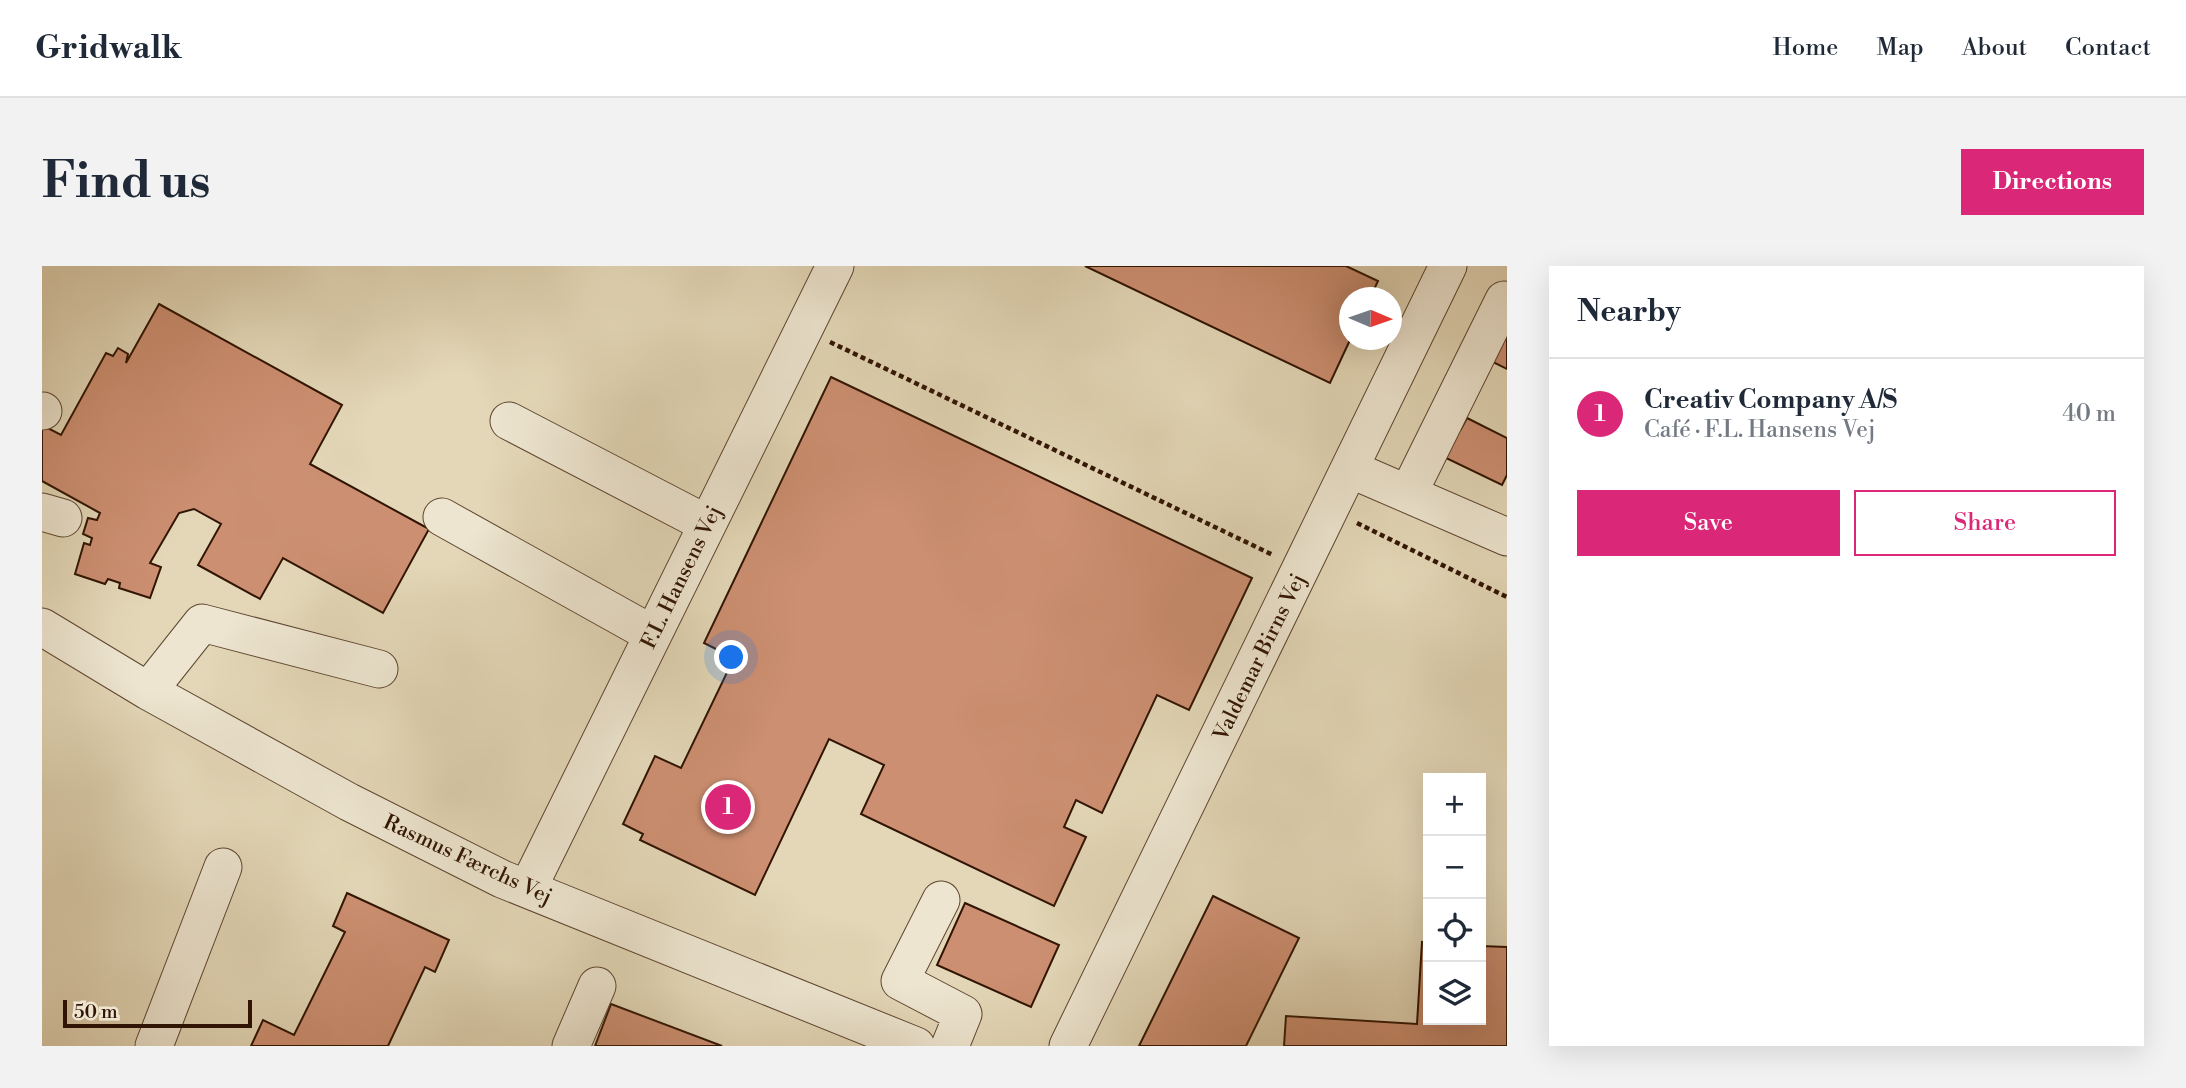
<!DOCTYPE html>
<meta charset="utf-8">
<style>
body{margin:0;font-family:"Libre Bodoni",serif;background:#f2f2f3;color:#1f2937}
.controls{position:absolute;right:21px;bottom:21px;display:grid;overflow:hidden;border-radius:0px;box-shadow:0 7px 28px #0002}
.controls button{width:63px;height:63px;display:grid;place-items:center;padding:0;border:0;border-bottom:2px solid #e0e1e3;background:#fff;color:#1f2937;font:35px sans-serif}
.compass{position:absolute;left:1297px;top:21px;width:63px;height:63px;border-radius:50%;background:#fff;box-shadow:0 7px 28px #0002;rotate:92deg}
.scale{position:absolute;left:21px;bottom:18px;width:189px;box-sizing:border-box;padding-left:7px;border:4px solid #311403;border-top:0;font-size:19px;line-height:24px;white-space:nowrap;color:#311403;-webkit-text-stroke:5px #ede5d0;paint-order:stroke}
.you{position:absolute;left:690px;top:392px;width:24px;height:24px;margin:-18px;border:5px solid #fff;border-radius:50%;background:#1a73e8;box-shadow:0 0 0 10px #1a73e833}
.badge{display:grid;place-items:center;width:46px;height:46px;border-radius:50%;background:#db2777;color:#fff;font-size:23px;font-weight:700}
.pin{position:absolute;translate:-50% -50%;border:4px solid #fff;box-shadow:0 2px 7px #0006}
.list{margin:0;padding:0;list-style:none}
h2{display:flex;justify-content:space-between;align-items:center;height:91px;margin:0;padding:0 28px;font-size:30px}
h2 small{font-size:23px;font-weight:400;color:#747a83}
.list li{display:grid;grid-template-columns:46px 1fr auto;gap:21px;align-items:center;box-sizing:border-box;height:112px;padding:0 28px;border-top:2px solid #e0e1e3}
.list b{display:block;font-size:26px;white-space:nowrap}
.list p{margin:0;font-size:23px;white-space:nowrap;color:#747a83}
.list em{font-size:23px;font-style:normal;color:#747a83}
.actions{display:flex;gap:14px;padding:21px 28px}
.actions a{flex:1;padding:16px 0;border:2px solid #db2777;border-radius:0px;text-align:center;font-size:24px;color:#db2777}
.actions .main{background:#db2777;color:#fff}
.icon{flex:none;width:38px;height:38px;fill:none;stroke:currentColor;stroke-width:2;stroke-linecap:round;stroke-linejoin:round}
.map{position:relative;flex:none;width:1465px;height:780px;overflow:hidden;border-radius:0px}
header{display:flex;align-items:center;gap:42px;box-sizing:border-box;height:98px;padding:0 35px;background:#fff;border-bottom:2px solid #e0e1e3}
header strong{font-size:33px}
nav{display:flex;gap:38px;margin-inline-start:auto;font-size:24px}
.intro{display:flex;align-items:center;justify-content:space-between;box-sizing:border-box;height:168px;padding:0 42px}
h1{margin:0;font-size:49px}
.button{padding:18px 32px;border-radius:0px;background:#db2777;color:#fff;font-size:24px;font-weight:700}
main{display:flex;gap:42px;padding:0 42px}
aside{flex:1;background:#fff;border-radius:0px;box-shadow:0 7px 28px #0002}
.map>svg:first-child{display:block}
</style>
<header>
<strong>Gridwalk</strong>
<nav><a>Home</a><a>Map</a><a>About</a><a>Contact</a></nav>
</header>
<div class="intro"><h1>Find us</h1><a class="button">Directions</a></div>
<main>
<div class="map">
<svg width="1465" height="780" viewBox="0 0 1465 780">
<rect width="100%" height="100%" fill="#e3d7b7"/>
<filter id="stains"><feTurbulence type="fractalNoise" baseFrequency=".00286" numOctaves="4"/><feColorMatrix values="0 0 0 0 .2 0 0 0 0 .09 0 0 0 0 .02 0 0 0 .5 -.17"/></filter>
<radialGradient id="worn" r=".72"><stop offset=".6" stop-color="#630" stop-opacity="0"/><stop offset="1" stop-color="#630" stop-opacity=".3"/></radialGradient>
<path fill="#cc8f71" stroke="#311403" stroke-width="2" d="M1043,0H1304L1336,15L1328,32H1308V74L1288,117Z
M117,38L300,139L268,198L387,263L341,347L241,292L218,333L156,299L179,258L152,243L137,247L108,297L119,301L108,332L77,322L78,317L66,313L63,318L33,308L42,277L48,279L50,272L41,268L46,252L55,254L58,247L0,215V159L19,169L64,87L71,90L76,82L86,88L84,97Z
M1465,67V103L1451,96L1459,81L1454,78Z
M789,111L1210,312L1147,444L1115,429L1060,547L1034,534L1022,561L1044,571L1012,640L819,548L842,499L787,473L713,629L598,574L601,568L581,558L613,490L639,502L692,392L662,377Z
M1425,152L1465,172V209L1460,219L1404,192L1415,160L1419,163Z
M305,627L407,674L393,706L383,701L346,780H209L221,754L252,769L303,666L291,660Z
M1171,630L1257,672L1204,780H1097Z
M923,637L1017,679L989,741L895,699Z
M1380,676L1386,677V754H1439V680L1465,681V780H1242L1244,750L1375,758Z
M569,738L680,780H553Z"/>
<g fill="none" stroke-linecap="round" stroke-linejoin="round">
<g stroke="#5e4530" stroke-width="39">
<path id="minor" d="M0,145H1
M467,155L665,258
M1308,203L1465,271
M1366,228L1462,34L1465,35
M0,246L21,252
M400,251L610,368
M0,361L106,425L307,536L460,613L874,780
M106,425L160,357L337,403
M486,622L793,0
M899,634L858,715L921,748L908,780
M112,780L181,601
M529,780L555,720
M1026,780L1406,0"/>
</g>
<path stroke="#311403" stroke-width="4.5" stroke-dasharray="5 3.5" stroke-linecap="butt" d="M788,76L1231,289
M1315,257L1465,331"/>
<use href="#minor" stroke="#ede5d0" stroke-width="37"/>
</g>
<g text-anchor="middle" stroke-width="5" stroke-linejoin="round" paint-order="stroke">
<g font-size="21" fill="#311403" stroke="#ede5d0">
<text transform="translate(639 311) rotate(-64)" y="7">F.L. Hansens Vej</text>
<text transform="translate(1217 391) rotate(-64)" y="7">Valdemar Birns Vej</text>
<text transform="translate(426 593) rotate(25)" y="7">Rasmus Færchs Vej</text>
</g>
</g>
<rect width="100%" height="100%" filter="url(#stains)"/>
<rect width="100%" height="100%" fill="url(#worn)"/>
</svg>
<div class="controls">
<button>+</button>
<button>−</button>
<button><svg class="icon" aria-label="locate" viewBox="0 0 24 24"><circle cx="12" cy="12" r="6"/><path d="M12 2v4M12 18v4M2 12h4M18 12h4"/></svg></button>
<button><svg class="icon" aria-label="layers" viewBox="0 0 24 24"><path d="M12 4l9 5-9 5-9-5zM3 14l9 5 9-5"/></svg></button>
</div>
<svg class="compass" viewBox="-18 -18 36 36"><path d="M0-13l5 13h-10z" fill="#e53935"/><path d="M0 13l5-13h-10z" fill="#747a83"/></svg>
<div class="scale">50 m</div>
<div class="you"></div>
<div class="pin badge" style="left:686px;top:541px">1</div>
</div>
<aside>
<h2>Nearby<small></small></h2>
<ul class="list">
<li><span class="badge">1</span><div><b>Creativ Company A/S</b><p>Café · F.L. Hansens Vej</p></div><em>40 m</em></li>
</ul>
<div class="actions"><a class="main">Save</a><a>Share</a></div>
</aside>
</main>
